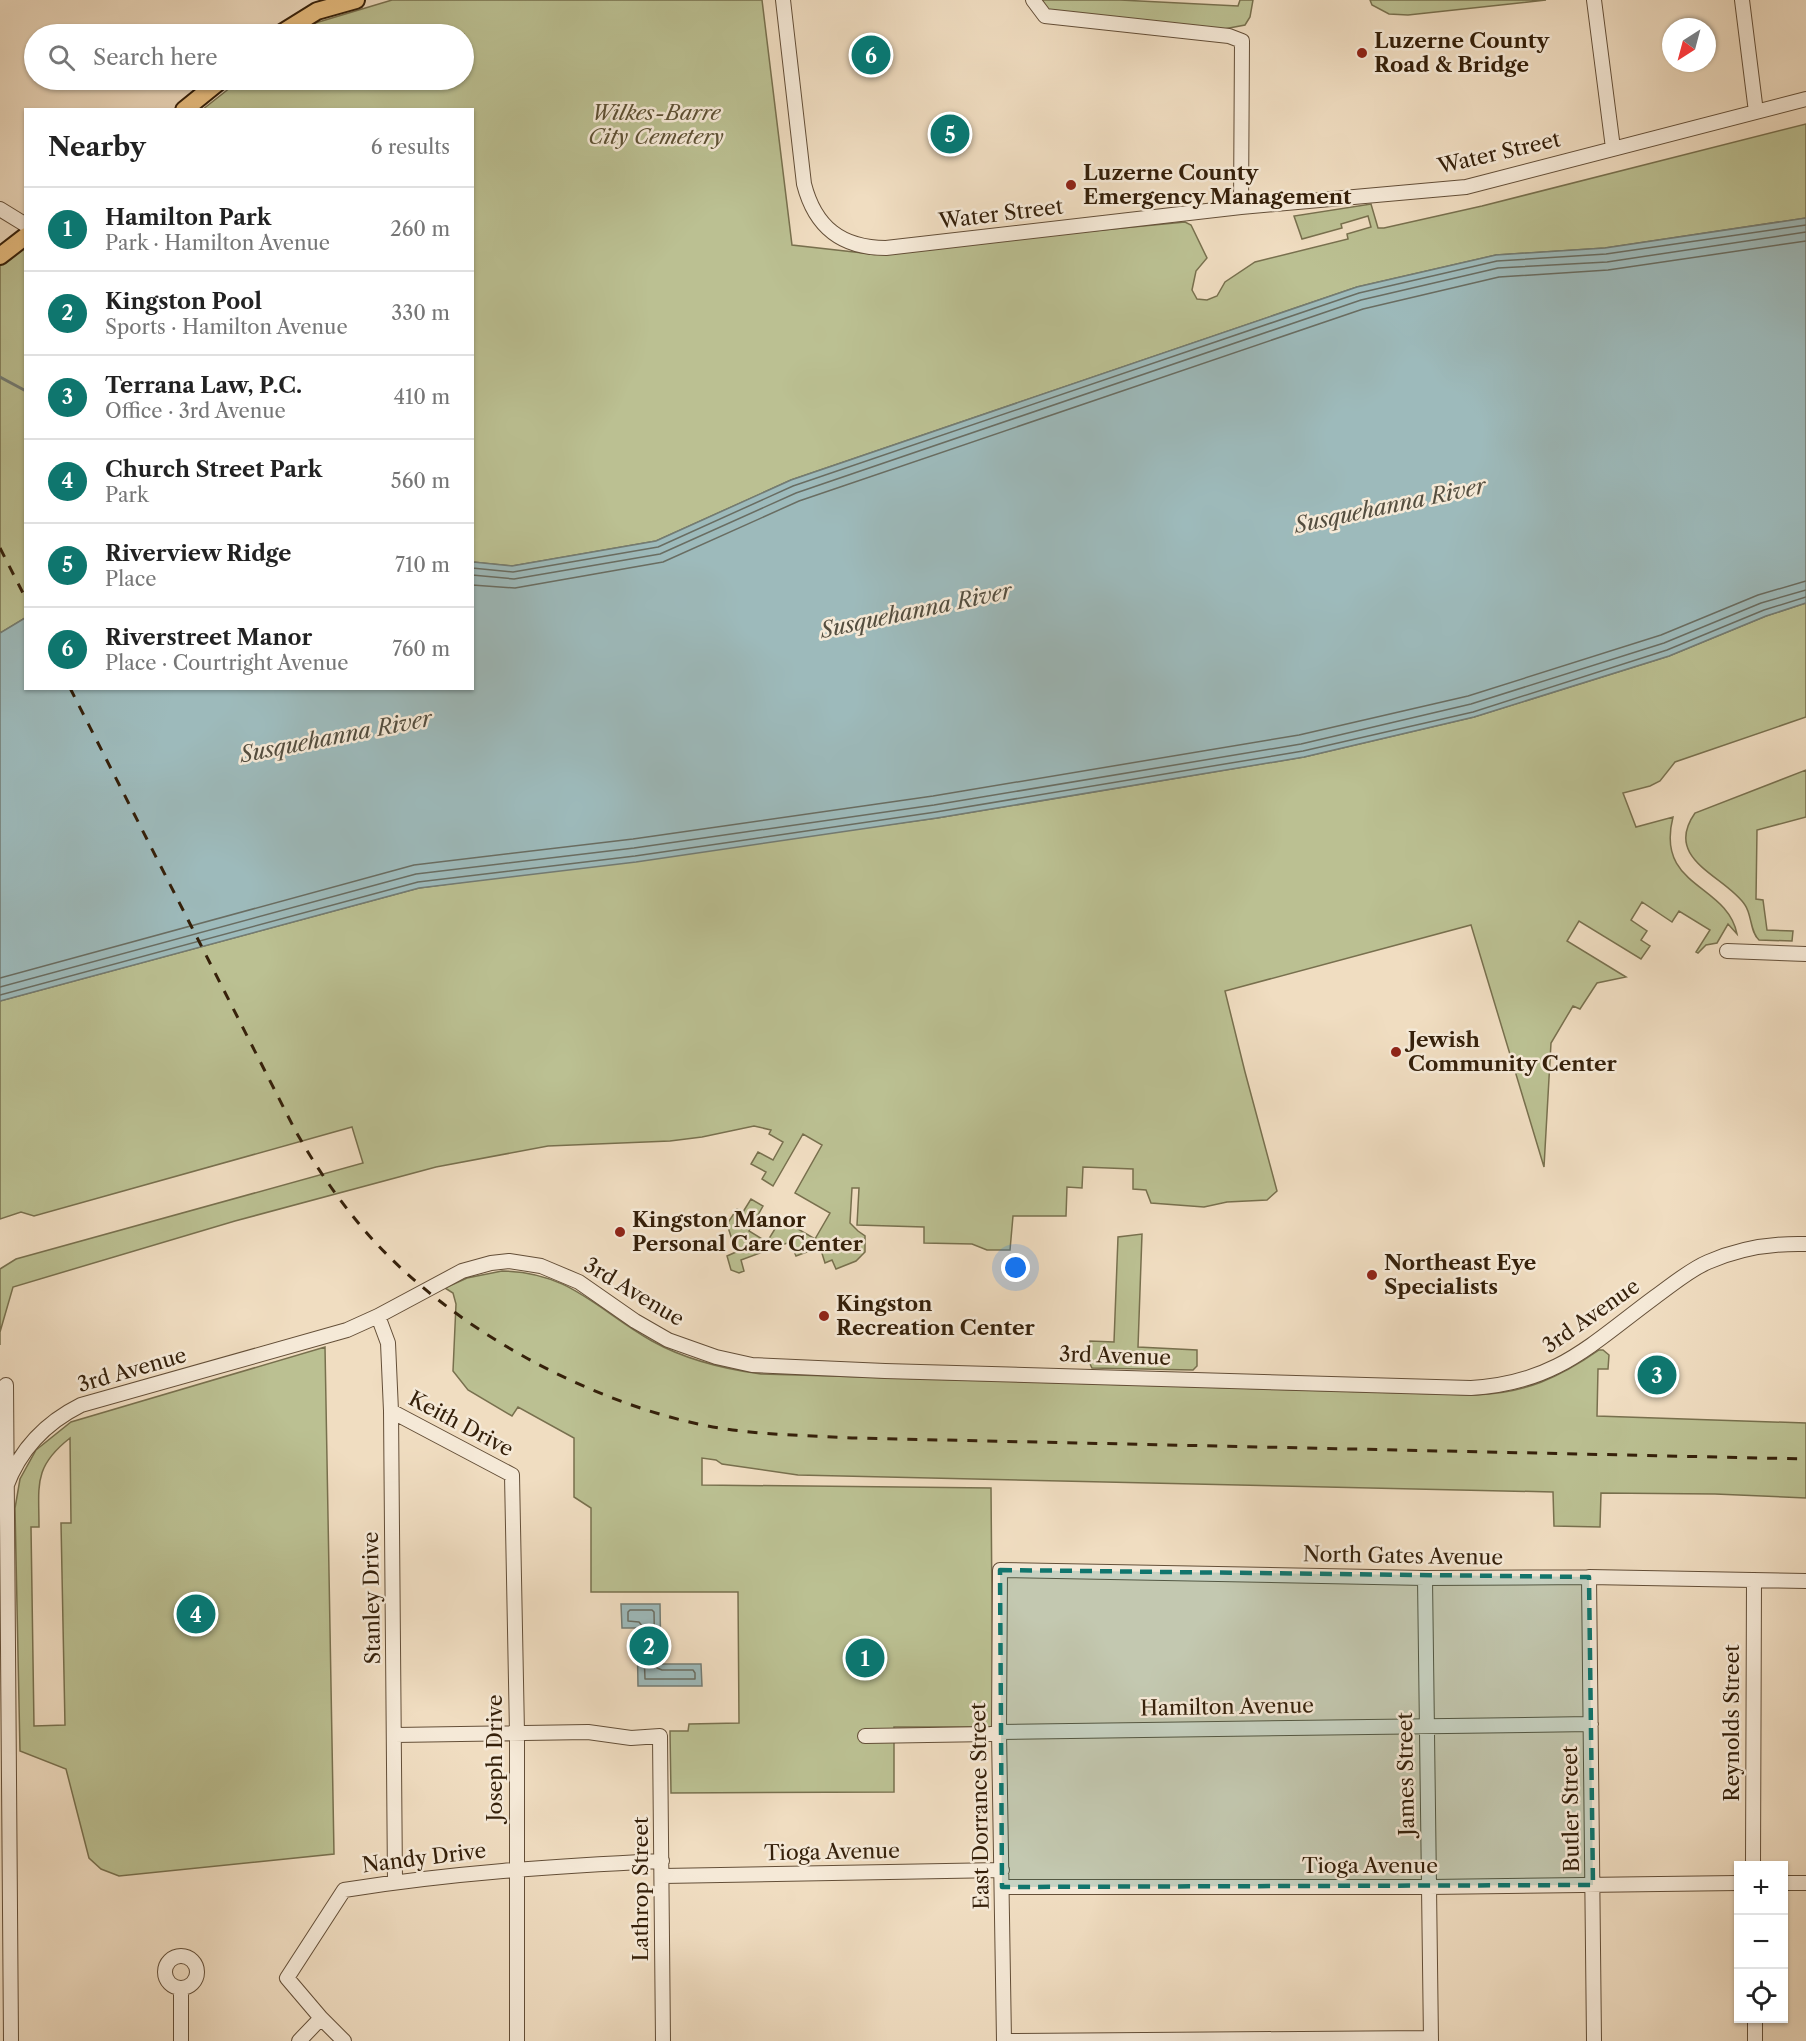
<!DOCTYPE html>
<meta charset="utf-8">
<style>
body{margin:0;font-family:"Libre Caslon Text",serif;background:#f6f6f6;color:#222}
.controls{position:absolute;right:18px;bottom:18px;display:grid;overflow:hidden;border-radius:0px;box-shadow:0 2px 4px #0004}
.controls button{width:54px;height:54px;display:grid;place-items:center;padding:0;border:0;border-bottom:2px solid #e0e0e0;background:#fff;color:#222;font:30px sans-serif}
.compass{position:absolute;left:1662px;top:18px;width:54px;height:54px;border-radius:50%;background:#fff;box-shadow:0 2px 4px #0004;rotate:216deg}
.you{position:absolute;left:1016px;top:1268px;width:21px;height:21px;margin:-15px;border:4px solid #fff;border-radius:50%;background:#1a73e8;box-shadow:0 0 0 9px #1a73e833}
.badge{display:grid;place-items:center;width:39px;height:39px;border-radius:50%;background:#0f766e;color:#fff;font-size:20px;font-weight:700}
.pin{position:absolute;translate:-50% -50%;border:3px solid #fff;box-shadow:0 2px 6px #0006}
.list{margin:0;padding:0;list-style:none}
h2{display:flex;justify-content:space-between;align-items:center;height:78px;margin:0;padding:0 24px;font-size:26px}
h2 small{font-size:20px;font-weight:400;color:#767676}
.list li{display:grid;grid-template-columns:39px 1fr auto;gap:18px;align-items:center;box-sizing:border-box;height:84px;padding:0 24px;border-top:2px solid #e0e0e0}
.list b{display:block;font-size:22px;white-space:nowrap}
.list p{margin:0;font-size:20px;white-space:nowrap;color:#767676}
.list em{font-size:20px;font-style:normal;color:#767676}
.icon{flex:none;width:33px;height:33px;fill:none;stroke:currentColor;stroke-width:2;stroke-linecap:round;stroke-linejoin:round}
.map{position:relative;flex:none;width:1806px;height:2041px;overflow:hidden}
.search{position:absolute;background:#fff;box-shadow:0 2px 4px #0004;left:24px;top:24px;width:450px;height:66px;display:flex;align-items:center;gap:15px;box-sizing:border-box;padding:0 21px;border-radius:33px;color:#767676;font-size:22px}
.panel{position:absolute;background:#fff;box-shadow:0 2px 4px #0004;left:24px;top:108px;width:450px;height:582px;border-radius:0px}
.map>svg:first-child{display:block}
</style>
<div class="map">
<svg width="1806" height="2041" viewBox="0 0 1806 2041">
<rect width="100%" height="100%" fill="#f0ddc1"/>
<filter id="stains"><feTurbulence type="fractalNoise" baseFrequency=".00333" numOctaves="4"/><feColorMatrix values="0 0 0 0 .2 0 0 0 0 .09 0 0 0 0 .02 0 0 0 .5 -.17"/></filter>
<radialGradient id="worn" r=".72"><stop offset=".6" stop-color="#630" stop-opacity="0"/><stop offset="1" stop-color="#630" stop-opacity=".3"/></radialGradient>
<path fill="#bbc092" stroke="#78704e" stroke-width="1.5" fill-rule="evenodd" d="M392,0H762L792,245L863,253L1185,222L1191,225L1207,258L1196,271L1192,290L1197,299L1207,300L1217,296L1225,282L1255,262L1348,239L1347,234L1371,227L1368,216L1341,224L1342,228L1302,239L1294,216L1371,204L1378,228H1384L1482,206L1806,124V218L1605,248L1496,255L1357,287L791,480L656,541L512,566L473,562L472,110H202L240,80H464V34H298L312,24Z
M1042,0H1120L1238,6L1240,0H1253L1250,17L1245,25L1224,29L1047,10Z
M1370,0H1546L1408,15L1389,14L1372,5Z
M25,246V618L0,633V266Z
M1806,603V717L1675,762L1660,781L1650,786L1623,793L1636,827L1673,817C1655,888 1727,883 1737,934L1728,924L1717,943L1706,945L1698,953L1696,952L1710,930L1679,911L1672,922L1642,902L1631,920L1647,931L1641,940L1650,946L1641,959L1579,921L1567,941L1626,977L1597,983L1580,1009L1573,1006L1551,1043L1544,1167L1471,925L1225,991L1245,1072L1277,1191L1267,1200L1227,1202L1204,1207L1151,1203L1146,1190L1133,1189V1169L1083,1167L1082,1188L1067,1187L1066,1216H1013L1010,1250H987L972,1244L924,1243V1227L857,1225L859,1188H852L850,1223L858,1231L865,1236V1252L856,1261L836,1269L832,1260L825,1263L820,1247L796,1256L790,1242L741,1260L744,1271L739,1273L731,1270L727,1256L736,1252L727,1224L737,1209L743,1212L751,1199L763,1206L749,1231L767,1242L781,1219L815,1239L830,1213L795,1193L822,1145L803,1134L773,1186L762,1179L766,1172L751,1164L758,1152L773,1160L783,1142L769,1134L771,1130L754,1126L702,1137L670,1141L548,1146L436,1167L235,1221L13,1287L0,1332V1345V1269L16,1259L363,1163L352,1127L34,1216L21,1212L0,1219V1001L419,888L937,818L1304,757L1474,717L1669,656L1766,616Z
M1806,770V817L1757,830L1756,899L1763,900L1767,930L1793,931L1792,941L1759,940C1750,932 1752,915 1745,905C1726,876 1662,860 1695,813Z
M1142,1234L1138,1347L1197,1350V1366L1193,1370L1092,1368L1090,1364V1341L1114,1342L1118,1237Z
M502,1271C571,1272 597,1310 652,1341C686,1360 724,1369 761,1374L1476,1395C1525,1393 1559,1378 1599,1350H1603L1609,1355L1608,1369H1598L1597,1416L1806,1423V1498L1715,1494L1601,1493L1600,1527L1554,1526L1553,1492L798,1475L722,1464L716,1460L702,1458V1485L991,1488L993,1727H894V1792L671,1793L670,1731H688L689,1724L739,1723L738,1592H591V1508L574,1497V1438L518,1407L512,1416L468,1390L453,1371L456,1304L453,1293L445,1288L467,1278Z
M325,1347L334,1854L119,1876L101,1869L89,1858L66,1769L20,1751L15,1508L20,1479L36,1450L71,1422ZM70,1438L71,1523H61L65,1725L34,1726L31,1527H39C39,1485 33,1467 70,1438Z"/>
<path fill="#9dbabb" stroke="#737c74" stroke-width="1.5" d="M1806,218V603L1766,616L1669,656L1474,717L1304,757L937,818L636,862L419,888L0,1001V633L25,618L26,688H472L473,562L512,566L656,541L791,480L1357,287L1496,255L1605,248Z
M621,1604H660L661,1664H701L702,1686H638L637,1628H622Z"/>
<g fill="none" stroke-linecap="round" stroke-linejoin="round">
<path stroke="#696d62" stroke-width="1.5" d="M472,568L513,572L658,547L793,486L1359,293L1497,261L1606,254L1806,225
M472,575L514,579L660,554L796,493L1361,300L1498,268L1607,262L1806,232
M472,585L515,588L663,562L799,501L1363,309L1499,277L1608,270L1806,241
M0,978L414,865L633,839L933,796L1299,735L1468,696L1661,635L1758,595L1806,581
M0,987L416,874L634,848L934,805L1301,744L1471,704L1664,643L1761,603L1806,590
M0,995L418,882L635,856L936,812L1303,751L1473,712L1667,650L1764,610L1806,597
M630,1610H652L654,1612L655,1663L657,1668L662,1670H693L695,1673V1679H645L643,1627L639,1622L628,1621V1612Z"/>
<path stroke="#737c74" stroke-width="3" d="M0,377L26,391"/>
<g stroke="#644f38" stroke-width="16">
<path id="minor" d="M783,0L804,184C815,227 841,248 886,248L1241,207L1466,187L1806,99
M1033,0L1045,16L1229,36L1242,41L1241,207
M1594,0L1613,148
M1742,0L1756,112
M0,209L26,225
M1727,951L1806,954
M378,1316L388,1343L391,1411L395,1882
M6,1385L11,2041
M391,1411L512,1475L517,1733V2041
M6,1487C20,1449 45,1423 81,1405L347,1330L378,1316L462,1271L491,1263L509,1261L541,1266L579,1282L635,1321L668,1340L716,1357L752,1365L885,1371L1471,1388C1556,1383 1590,1345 1655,1297C1672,1285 1689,1270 1708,1262C1740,1248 1772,1243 1806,1244
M1589,1577L1594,2041
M1425,1578L1431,2041
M395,1735L588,1732L631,1738L660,1736L663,2041
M865,1736L991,1734L999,1732L1591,1724
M1753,1866L1754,1580
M663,1876L1002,1870
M1784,1883H1806
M1002,1887H1430L1738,1883
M165 1972a16 16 0 1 1 32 0a16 16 0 1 1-32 0Z
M181,1988V2041
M321,2018L344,2041
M1755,2018V2041
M299,2041L321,2018L287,1978L344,1890C450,1873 555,1866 662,1861
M1004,2041L999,1732L1000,1570L1425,1578L1589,1577L1806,1581
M1006,2041L1430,2038"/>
</g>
<g stroke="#35200a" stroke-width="20">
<path id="major" d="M280,34L317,11L356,0
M184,110L221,80
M0,256L26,236"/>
</g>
<use href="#minor" stroke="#f5e9d7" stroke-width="14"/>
<use href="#major" stroke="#e8be80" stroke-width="16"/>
<path stroke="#35200a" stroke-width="3" stroke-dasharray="10 10" stroke-linecap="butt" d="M0,548L26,599
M70,688L295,1130C317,1169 343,1207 374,1241C455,1329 581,1398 698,1424C748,1435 801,1435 852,1438L1806,1459"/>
</g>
<path fill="#0f766e" fill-opacity="0.2" stroke="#0f766e" stroke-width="4.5" stroke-dasharray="12 8" stroke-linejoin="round" d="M1000,1570L1589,1577L1593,1885L1002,1887Z"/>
<g fill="#8f2418" stroke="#f5e9d7" stroke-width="2">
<circle cx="1362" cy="53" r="6"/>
<circle cx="1071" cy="185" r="6"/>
<circle cx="1396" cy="1052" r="6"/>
<circle cx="620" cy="1232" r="6"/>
<circle cx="1372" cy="1275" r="6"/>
<circle cx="824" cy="1316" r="6"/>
</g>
<g text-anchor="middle" stroke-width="5" stroke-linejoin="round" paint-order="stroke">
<g font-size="21" font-weight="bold" fill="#35200a" stroke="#f5e9d7" text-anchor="start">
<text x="1374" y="48">Luzerne County<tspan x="1374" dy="24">Road &amp; Bridge</tspan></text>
<text x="1083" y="180">Luzerne County<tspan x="1083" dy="24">Emergency Management</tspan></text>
<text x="1408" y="1047">Jewish<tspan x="1408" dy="24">Community Center</tspan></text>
<text x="632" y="1227">Kingston Manor<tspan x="632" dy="24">Personal Care Center</tspan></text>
<text x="1384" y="1270">Northeast Eye<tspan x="1384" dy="24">Specialists</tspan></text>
<text x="836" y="1311">Kingston<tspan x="836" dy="24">Recreation Center</tspan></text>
</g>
<g font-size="21" font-style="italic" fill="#5d5033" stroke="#f5e9d7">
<text x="656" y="120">Wilkes-Barre<tspan x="656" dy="24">City Cemetery</tspan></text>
</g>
<g font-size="21" fill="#35200a" stroke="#f5e9d7">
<text transform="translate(1499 153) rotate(-13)" y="7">Water Street</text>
<text transform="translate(1001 214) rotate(-7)" y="7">Water Street</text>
<text transform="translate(634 1292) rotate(31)" y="7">3rd Avenue</text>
<text transform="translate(1591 1316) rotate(-35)" y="7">3rd Avenue</text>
<text transform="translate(1115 1356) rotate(2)" y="7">3rd Avenue</text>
<text transform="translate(132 1370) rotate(-16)" y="7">3rd Avenue</text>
<text transform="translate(461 1424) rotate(28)" y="7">Keith Drive</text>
<text transform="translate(1403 1556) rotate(1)" y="7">North Gates Avenue</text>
<text transform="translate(372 1598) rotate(-91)" y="7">Stanley Drive</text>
<text transform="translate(1227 1707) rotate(-1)" y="7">Hamilton Avenue</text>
<text transform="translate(1732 1723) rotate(-90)" y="7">Reynolds Street</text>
<text transform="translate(495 1758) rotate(-90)" y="7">Joseph Drive</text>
<text transform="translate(1406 1774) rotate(-91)" y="7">James Street</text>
<text transform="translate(980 1806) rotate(-91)" y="7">East Dorrance Street</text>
<text transform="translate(1571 1809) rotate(-91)" y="7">Butler Street</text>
<text transform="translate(832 1852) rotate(-1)" y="7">Tioga Avenue</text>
<text transform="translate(424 1858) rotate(-7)" y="7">Nandy Drive</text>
<text x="1370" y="1873">Tioga Avenue</text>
<text transform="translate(641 1889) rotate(-90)" y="7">Lathrop Street</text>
</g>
<g font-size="22" font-style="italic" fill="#544e3f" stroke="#f5e9d7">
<text transform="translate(1390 505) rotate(-12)" y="8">Susquehanna River</text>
<text transform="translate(916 610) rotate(-12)" y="8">Susquehanna River</text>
<text transform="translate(336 736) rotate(-11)" y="8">Susquehanna River</text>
</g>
</g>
<rect width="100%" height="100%" filter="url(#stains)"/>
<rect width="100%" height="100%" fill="url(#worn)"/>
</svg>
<div class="controls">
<button>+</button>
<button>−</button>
<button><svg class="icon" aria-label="locate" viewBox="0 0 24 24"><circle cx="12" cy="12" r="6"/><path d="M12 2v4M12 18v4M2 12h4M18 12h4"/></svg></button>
</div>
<svg class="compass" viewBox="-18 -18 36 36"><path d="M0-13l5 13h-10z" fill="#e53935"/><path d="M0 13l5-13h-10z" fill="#767676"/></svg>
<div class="you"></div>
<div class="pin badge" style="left:865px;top:1658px">1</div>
<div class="pin badge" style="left:649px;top:1646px">2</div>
<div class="pin badge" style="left:1657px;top:1375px">3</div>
<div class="pin badge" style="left:196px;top:1614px">4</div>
<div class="pin badge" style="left:950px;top:134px">5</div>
<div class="pin badge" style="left:871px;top:55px">6</div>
<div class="search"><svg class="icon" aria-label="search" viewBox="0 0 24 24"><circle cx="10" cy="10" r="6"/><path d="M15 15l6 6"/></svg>Search here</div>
<section class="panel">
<h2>Nearby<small>6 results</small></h2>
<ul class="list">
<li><span class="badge">1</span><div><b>Hamilton Park</b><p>Park · Hamilton Avenue</p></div><em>260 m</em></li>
<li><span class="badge">2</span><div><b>Kingston Pool</b><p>Sports · Hamilton Avenue</p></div><em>330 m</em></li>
<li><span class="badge">3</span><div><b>Terrana Law, P.C.</b><p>Office · 3rd Avenue</p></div><em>410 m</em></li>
<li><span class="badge">4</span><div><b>Church Street Park</b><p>Park</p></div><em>560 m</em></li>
<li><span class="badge">5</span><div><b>Riverview Ridge</b><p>Place</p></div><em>710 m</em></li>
<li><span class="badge">6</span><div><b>Riverstreet Manor</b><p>Place · Courtright Avenue</p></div><em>760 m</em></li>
</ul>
</section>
</div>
